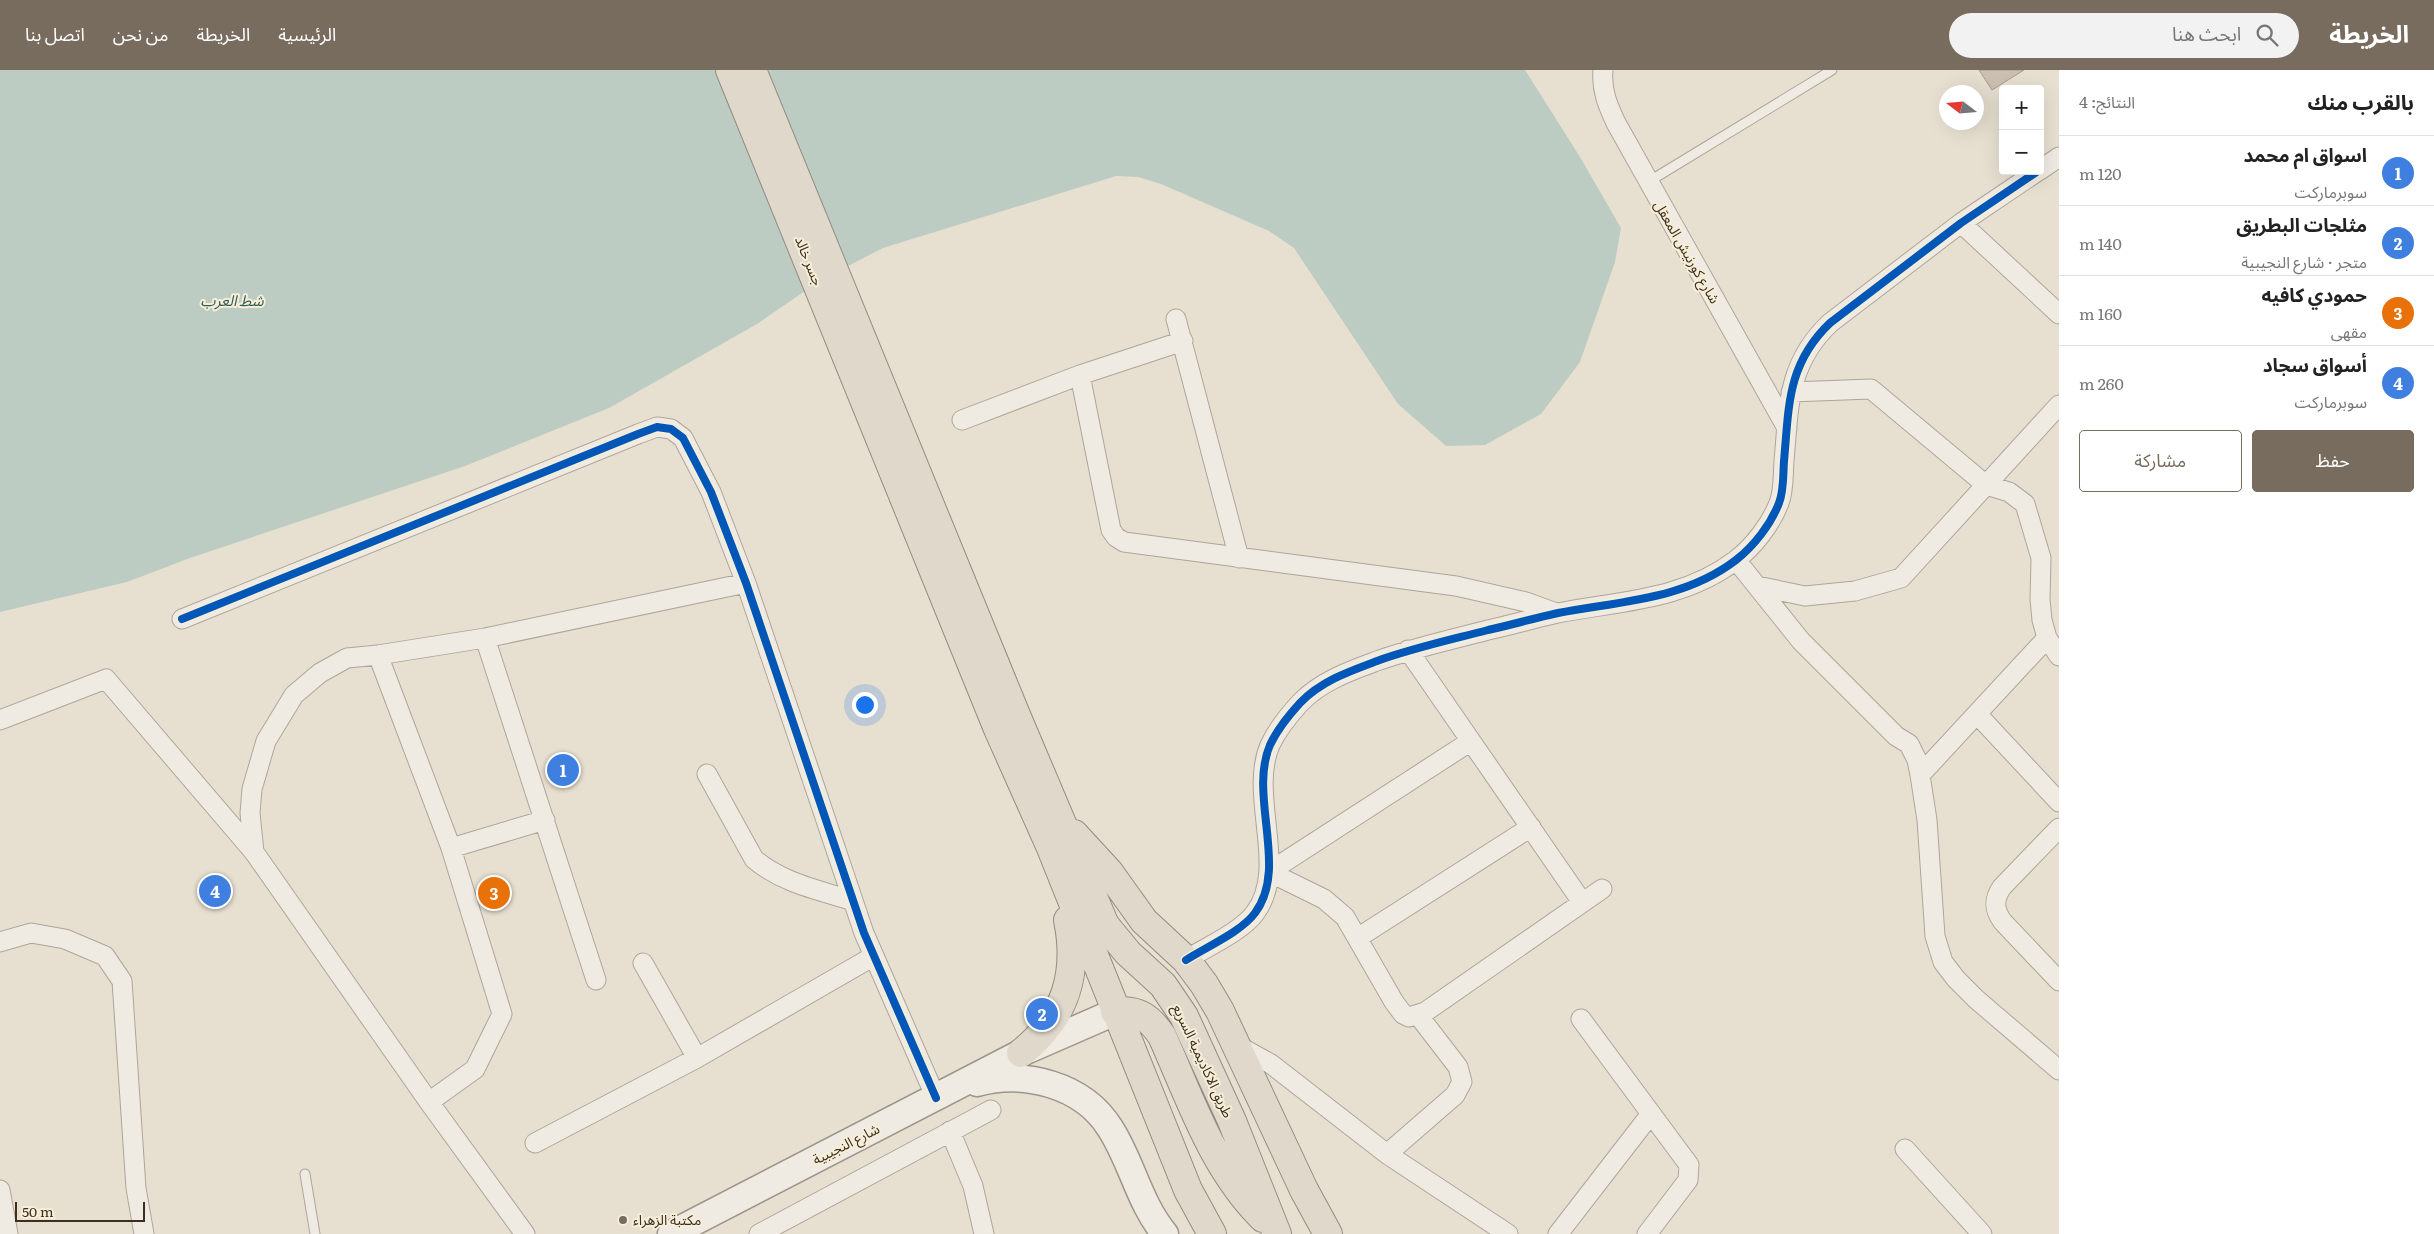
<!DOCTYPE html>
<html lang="ar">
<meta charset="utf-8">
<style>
body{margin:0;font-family:Literata,"Noto Sans Arabic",serif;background:#f2f2f2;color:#222;direction:rtl}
.controls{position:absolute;right:15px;top:15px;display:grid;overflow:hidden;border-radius:5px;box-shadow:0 5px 20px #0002}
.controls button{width:45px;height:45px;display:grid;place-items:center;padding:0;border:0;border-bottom:1px solid #e0e0e0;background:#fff;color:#222;font:25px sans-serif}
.compass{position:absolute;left:1939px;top:15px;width:45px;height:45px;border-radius:50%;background:#fff;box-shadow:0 5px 20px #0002;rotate:286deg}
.scale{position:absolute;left:15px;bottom:12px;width:130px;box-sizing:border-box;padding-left:5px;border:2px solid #3d2e20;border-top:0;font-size:14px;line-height:18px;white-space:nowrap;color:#3d2e20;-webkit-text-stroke:4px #f7eed8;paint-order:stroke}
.you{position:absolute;left:864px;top:634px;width:18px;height:18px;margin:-12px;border:4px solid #fff;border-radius:50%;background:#1a73e8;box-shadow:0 0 0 8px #1a73e833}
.badge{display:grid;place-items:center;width:32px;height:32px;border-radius:50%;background:#786c5e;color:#fff;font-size:16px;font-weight:700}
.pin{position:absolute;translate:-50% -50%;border:2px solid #fff;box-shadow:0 1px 5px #0006}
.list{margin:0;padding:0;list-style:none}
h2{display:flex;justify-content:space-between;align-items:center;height:65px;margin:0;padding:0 20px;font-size:21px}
h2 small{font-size:16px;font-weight:400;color:#767676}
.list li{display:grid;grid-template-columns:32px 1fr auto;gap:15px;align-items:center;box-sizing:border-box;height:70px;padding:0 20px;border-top:1px solid #e0e0e0}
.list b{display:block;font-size:19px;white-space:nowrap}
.list p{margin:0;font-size:16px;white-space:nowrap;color:#767676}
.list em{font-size:16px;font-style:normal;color:#767676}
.actions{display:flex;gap:10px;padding:15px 20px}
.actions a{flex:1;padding:11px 0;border:1px solid #786c5e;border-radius:5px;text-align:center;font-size:18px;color:#786c5e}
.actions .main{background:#786c5e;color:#fff}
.icon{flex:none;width:28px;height:28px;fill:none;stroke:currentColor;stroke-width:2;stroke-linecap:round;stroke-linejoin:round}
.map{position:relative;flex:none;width:2059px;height:1164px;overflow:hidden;direction:ltr}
header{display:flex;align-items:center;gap:30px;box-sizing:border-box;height:70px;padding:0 25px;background:#786c5e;color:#fff}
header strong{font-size:24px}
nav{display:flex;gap:28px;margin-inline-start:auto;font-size:18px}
.search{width:350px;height:45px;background:#f2f2f2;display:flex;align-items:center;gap:12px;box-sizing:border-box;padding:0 18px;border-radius:28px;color:#767676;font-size:19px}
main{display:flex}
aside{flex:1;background:#fff}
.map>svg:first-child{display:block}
</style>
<header>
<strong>الخريطة</strong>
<div class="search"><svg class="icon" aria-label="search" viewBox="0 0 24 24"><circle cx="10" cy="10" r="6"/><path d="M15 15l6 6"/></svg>ابحث هنا</div>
<nav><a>الرئيسية</a><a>الخريطة</a><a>من نحن</a><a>اتصل بنا</a></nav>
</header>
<main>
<aside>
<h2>بالقرب منك<small>النتائج: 4</small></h2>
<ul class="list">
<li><span class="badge" style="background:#3f7fe0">1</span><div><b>اسواق ام محمد</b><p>سوبرماركت</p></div><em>120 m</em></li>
<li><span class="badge" style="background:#3f7fe0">2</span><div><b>مثلجات البطريق</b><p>متجر · شارع النجيبية</p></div><em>140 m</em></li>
<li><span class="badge" style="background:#e8710a">3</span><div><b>حمودي كافيه</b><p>مقهى</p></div><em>160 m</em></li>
<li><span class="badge" style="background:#3f7fe0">4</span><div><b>أسواق سجاد</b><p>سوبرماركت</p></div><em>260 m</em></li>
</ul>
<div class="actions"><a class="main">حفظ</a><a>مشاركة</a></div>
</aside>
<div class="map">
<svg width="2059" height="1164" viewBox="0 0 2059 1164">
<rect width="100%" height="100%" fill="#e7e0d1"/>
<path fill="#bcccc2" d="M0,0H1525L1580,87L1621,158L1615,192L1580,292L1541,344L1485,375L1446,376L1398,334L1294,178L1269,161L1161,114L1138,107L1116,106L883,178L821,210L757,254L609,338L465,396L190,488L127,512L0,542Z"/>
<path fill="#cbbfb2" stroke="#a89c90" d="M1979,0H2024L1992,20Z"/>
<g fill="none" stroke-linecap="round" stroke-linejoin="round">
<g stroke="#ada599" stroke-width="11">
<path id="service" d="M1648,112L1832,0
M305,1104L315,1164"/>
</g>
<g stroke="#ada599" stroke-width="21">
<path id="minor" d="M1603,0C1601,20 1608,36 1616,53L1787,358
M2040,100L2059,87
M1961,153L2059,244
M1176,249L1239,488
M1080,305L1111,460L1116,467L1124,472L1456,516L1526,532L1556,543
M1791,322L1871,319L1986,415L2009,422L2025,434L2041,488L2040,529L2042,550L2047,568L2059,586
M962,350L1080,305L1183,271
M1736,490L1801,571L1896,666L1909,674L1917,690L1920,705L1927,750L1935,866L1943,892L1956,909L1976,929L2059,1000
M1757,516L1805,526L1855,521L1901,508L2059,335
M182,549L638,364L657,357L671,359L683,368L711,422L746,513L864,863L936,1028
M485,568L596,910
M1408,580L1582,832
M378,585L451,778L502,944L475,999L429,1032
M1977,644L2059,732
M0,650L106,609L254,782L429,1032L525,1164
M707,704L754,789C782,813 819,820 853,831
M1920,705L2047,568
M2059,758L2002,817C1993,830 1994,840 2003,852L2059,911
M451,778L545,750
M254,782L250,743L252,719L266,671L294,625L320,603L347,588L378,585L485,568L746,513
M1269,802L1324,829L1345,847L1394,932L1403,944L1409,947L1425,942L1602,819
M1269,802L1471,671
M1359,867L1531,757
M0,872L31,863L65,869L105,886L122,911L136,1118L144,1164
M1186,890C1206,877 1241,862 1255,843C1289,798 1248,726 1270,675C1277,660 1289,645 1300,633C1321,611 1350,601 1377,591C1413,578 1450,570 1488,560C1511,555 1535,548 1558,543C1620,531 1684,530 1736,490C1754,476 1771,454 1779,433C1784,421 1783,404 1784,391C1789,336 1787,294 1830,253L1961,153L2038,101
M643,893L697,988
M1581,949L1689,1095L1688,1110L1647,1164
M1233,973L1271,994L1387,1084L1508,1164
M950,1061L973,1116L984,1164
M535,1073L697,988L874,886
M1905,1079L1982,1164
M1387,1084L1455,1025L1462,1012L1458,997L1418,945
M0,1120L8,1164
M759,1164L991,1040
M1558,1164L1650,1045"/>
</g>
<g stroke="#9c958a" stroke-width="29">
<path id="secondary" d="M977,1013C1025,1000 1083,1015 1110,1058C1132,1092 1139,1133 1165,1164
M671,1164L1021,983L1115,942"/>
</g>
<g stroke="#928b80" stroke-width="30">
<path id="trunk" d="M730,0L998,659L1051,778L1188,1120L1212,1164
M752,0L1016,645L1105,855L1128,883L1163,915L1184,946L1232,1051L1277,1164
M1074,764L1109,802L1144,851L1186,890L1204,914L1220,941L1304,1120L1328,1164
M1115,942C1137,938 1150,948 1162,966C1190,1028 1213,1099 1263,1148
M1021,983C1065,948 1079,905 1068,850"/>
</g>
<use href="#service" stroke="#efebe3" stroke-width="9"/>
<use href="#minor" stroke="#efebe3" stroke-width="19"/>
<use href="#secondary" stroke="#efebe3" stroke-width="26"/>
<use href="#trunk" stroke="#e0d9cb" stroke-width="28"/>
<g stroke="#f7eed8" stroke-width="11">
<path id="cycleway" d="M182,549L638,364L657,357L671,359L683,368L711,422L746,513L864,863L936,1028
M1186,890C1206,877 1241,862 1255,843C1289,798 1248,726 1270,675C1277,660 1289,645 1300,633C1321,611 1350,601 1377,591C1413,578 1450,570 1488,560C1511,555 1535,548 1558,543C1620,531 1684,530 1736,490C1754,476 1771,454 1779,433C1784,421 1783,404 1784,391C1789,336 1787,294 1830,253L1961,153L2038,101"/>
</g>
<use href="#cycleway" stroke="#0057b8" stroke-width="8"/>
</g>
<circle fill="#786c5e" stroke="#f7eed8" stroke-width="2" cx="623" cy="1150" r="5"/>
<g text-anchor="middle" stroke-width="4" stroke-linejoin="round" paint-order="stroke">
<g font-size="14" fill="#3d2e20" stroke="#f7eed8">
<text transform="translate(1687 182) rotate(60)" y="5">شارع كورنيش المعقل</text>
<text transform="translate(809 191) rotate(68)" y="5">جسر خالد</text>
<text transform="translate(1203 991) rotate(65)" y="5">طريق الاكاديمية السريع</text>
<text transform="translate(846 1074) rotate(-27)" y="5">شارع النجيبية</text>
</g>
<g font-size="14" fill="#3d2e20" stroke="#f7eed8" text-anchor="start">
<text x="633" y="1155">مكتبة الزهراء</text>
</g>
<g font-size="15" font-style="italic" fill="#2f5d5a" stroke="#f7eed8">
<text x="232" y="236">شط العرب</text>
</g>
</g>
</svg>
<div class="controls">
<button>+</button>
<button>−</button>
</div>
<svg class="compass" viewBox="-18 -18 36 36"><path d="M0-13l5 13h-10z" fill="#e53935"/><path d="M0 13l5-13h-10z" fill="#767676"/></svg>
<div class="scale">50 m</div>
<div class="you"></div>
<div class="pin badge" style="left:563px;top:700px;background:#3f7fe0">1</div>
<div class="pin badge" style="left:1042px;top:944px;background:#3f7fe0">2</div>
<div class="pin badge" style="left:494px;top:823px;background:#e8710a">3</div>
<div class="pin badge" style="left:215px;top:821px;background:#3f7fe0">4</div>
</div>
</main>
